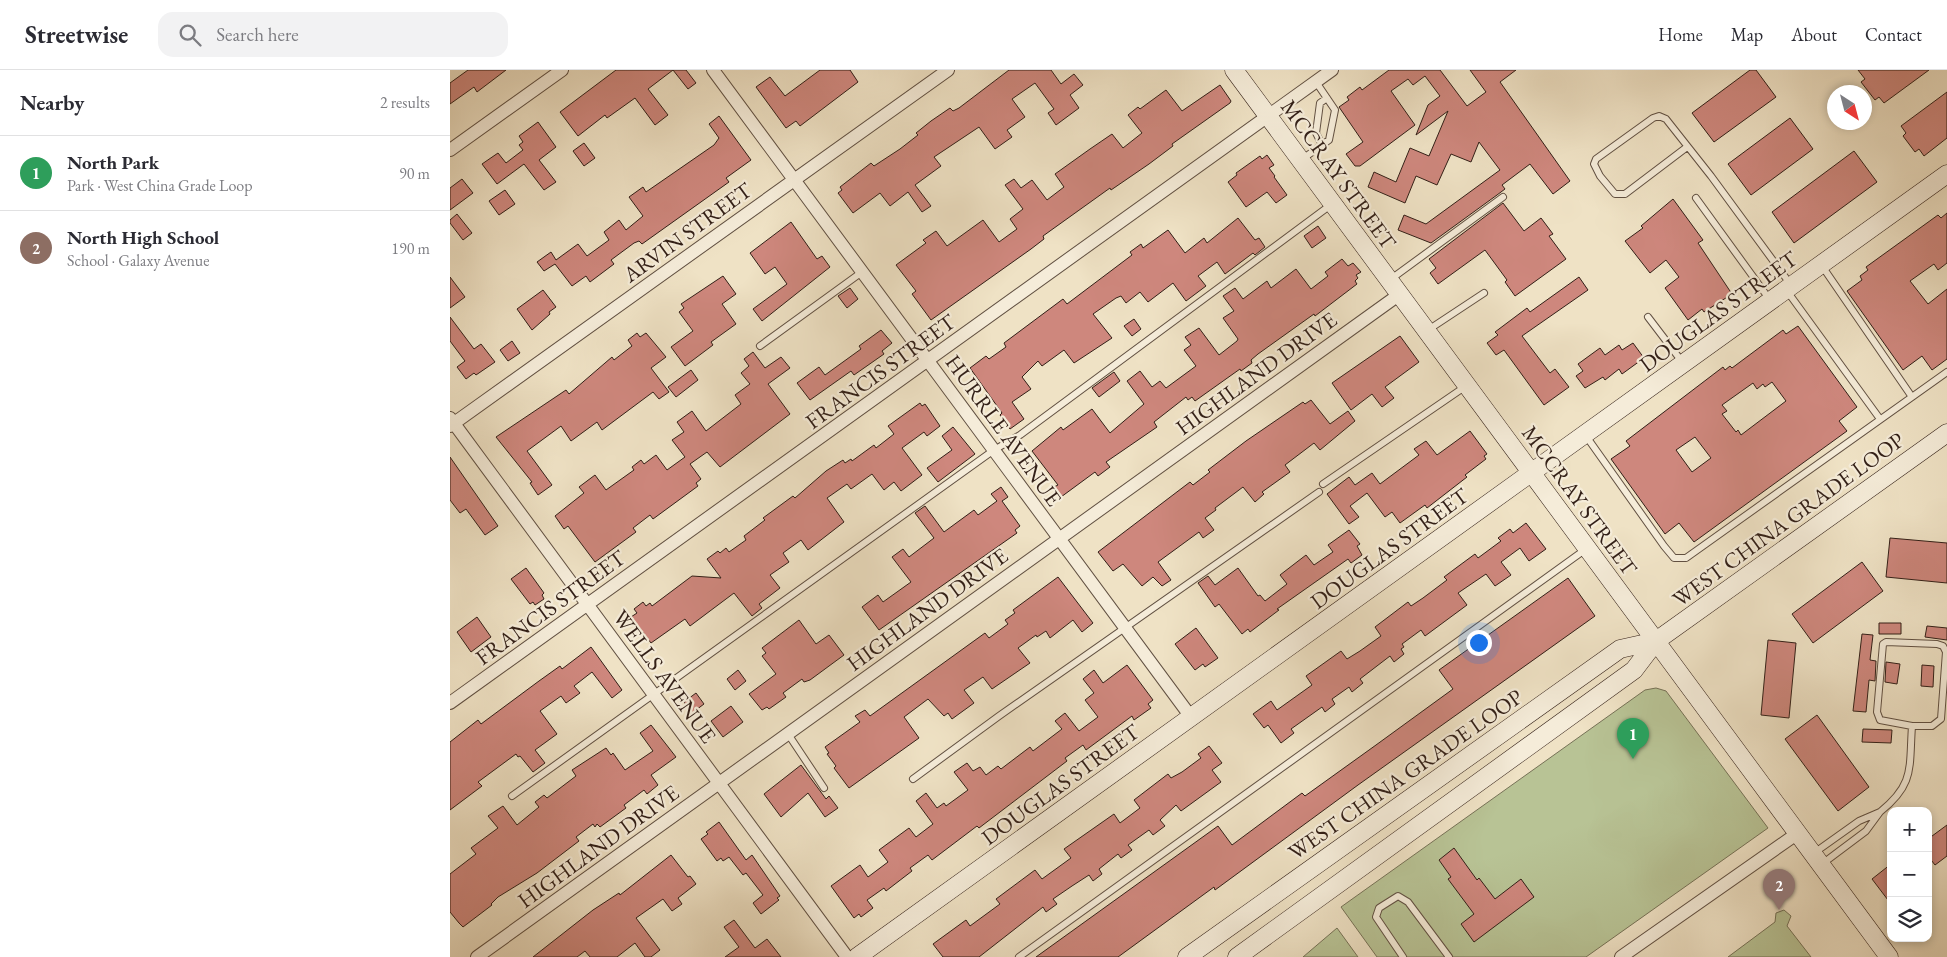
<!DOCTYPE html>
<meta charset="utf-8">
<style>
body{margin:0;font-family:"EB Garamond",serif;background:#f2f2f3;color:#2b2b33}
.controls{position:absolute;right:15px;bottom:15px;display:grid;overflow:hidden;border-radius:10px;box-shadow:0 2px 8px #0003}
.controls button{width:45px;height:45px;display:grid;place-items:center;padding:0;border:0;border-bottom:1px solid #e1e1e2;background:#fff;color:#2b2b33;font:25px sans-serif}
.compass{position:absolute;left:1377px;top:15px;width:45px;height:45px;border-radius:50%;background:#fff;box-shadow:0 2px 8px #0003;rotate:144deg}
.you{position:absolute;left:1028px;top:572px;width:18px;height:18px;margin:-12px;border:4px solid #fff;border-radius:50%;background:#1a73e8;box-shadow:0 0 0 8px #1a73e833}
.badge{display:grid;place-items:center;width:32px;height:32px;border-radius:50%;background:#8f2418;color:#fff;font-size:16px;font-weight:700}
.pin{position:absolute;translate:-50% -41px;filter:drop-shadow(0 1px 2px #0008)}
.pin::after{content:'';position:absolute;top:26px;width:18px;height:15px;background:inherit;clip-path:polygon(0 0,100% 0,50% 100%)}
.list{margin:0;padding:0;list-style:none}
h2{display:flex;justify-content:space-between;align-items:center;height:65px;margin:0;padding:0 20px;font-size:21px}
h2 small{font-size:16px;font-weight:400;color:#7c7c81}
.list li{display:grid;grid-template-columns:32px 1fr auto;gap:15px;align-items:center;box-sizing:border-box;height:75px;padding:0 20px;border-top:1px solid #e1e1e2}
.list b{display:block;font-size:19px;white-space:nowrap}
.list p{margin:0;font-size:16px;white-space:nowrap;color:#7c7c81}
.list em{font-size:16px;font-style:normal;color:#7c7c81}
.icon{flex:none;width:28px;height:28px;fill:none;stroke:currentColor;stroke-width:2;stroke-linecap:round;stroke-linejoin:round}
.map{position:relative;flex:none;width:1497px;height:887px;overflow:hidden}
header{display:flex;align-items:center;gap:30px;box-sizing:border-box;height:70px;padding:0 25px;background:#fff;border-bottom:1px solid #e1e1e2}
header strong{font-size:24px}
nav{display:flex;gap:28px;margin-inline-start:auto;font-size:18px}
.search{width:350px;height:45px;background:#f2f2f3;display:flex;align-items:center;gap:12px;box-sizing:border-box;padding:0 18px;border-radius:15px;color:#7c7c81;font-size:19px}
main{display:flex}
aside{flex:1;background:#fff}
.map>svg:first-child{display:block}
</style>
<header>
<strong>Streetwise</strong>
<div class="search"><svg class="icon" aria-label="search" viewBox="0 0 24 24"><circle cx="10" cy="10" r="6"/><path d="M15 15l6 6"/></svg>Search here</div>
<nav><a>Home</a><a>Map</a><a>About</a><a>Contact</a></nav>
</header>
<main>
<aside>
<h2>Nearby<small>2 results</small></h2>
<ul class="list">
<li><span class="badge" style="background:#2e9e5b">1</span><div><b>North Park</b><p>Park · West China Grade Loop</p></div><em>90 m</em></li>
<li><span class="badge" style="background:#8d6e63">2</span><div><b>North High School</b><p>School · Galaxy Avenue</p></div><em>190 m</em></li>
</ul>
</aside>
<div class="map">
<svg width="1497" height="887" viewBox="0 0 1497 887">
<rect width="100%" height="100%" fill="#efe2c5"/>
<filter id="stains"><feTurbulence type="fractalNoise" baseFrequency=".004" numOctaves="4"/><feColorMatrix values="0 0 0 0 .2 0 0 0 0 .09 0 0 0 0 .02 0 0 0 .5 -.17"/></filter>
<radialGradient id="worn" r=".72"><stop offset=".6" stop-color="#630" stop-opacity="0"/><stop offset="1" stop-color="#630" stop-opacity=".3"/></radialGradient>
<path fill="#b8c395" stroke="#757156" d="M1206,618L1216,621L1318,758L1136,887H927L891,837L1195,620Z
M1334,840L1341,846L1337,856L1361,887H1278L1325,852L1326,843Z
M887,858L908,887H853Z"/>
<path fill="#ce877d" stroke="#321f17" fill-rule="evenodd" d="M18,0H56L27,22L24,17L0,34V13Z
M166,0H223L198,19L218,45L205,55L185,28L157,48L155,45L128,66L110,42Z
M223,0H236L246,13L238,19Z
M370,0H400L408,12L350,56L346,51L336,58L306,17L320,7L335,26Z
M559,0H601L611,14L624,4L633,15L620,25L629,38L606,55L598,43L604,39L585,13L562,29L575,47L557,60L562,67L545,79L529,57L484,87L491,96L465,115L481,136L472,142L458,122L440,136L430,123L403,143L388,123L392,120L390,117L421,93L424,96L450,79L468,65L466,63L481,51L500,38L503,41L509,38Z
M939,0H990L1017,36L1036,22L1020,0H1066L1050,12L1120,111L1103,124L1080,94L1052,115L1055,119L1047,125L981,173L948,160L954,145L976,154L1050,100L1029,72L1021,92L1001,84L987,115L966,106L955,133L918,117L924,102L946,112L960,78L979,86L998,41L966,65L978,35L990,26L975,6L963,15L958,9L941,21L965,55L910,96H905L896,84L913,72L889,37L899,30L897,27L910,17L912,20Z
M1300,0H1306L1326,27L1264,72L1242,43Z
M1408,0H1479L1434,33L1429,27L1425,30L1411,12L1415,9Z
M770,15L781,31L780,33L722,74L723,76L699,94L661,120L660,118L593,166L594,169L581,179L481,250L462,224L466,221L446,195L476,173L473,170L486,161L497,176L533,150L549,172L567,159L560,149L573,139L555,115L564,109L571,118L582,110L597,130L614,117L605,104L640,79L662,64L673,78L692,63L678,45L688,37L690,39L716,20L732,41Z
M1497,22V68L1474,86L1469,79L1465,82L1453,66L1456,63L1451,56Z
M269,46L301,90L276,108L279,112L192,174L189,171L184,173L161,190L164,194L140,212L136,206L122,216L105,194L94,201L87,192L101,182L106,190L128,174L137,186L159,170L154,162L169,150L176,160L193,146L179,127L193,117L196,122L264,75L269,68L259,54Z
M1340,48L1363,79L1301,125L1278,94Z
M88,52L106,77L89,90L106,112L94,120L74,94L47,114L32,94L48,83L56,93L73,80L69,75L73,72L69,66Z
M134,73L145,88L134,96L123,81Z
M1404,81L1427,112L1344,173L1322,142Z
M817,85L824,95L819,98L825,106L824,107L837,125L826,133L817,122L796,137L778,112L787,105L786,103L810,86L812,89Z
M12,109L23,123L0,140V118Z
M55,120L65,134L49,145L39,131Z
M1223,129L1253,170L1248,173L1282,224L1254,242L1252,239L1238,250L1215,218L1229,207L1216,190L1200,203L1175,171L1193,158L1191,156Z
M1053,133L1074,161L1091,148L1103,164L1099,166L1116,189L1065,226L1055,212L1057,210L1035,180L988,214L980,203L986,198L979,189Z
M1497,143V193L1488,200L1484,194L1460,211L1478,234L1497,219V289L1482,300L1472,286L1453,300L1397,221L1412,210L1410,206L1418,200L1416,197L1488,145L1491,148Z
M7,144L22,163L13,170L0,153V150Z
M788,148L805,170L809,168L815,177L805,185L803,183L775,204L767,192L748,206L756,216L736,231L723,213L698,232L690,222L676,233L671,226L666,228L643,244L662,268L624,293L614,280L592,296L588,291L572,307L581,319L562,332L574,349L560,359L550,345L552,343L520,298L536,286L539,289L556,277L554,273L613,229L617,234L682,185L680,182L691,174L693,178L718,160L735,183L754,168L757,173Z
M341,152L367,189L372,186L380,197L312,251L303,239L337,214L325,197L315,204L300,183Z
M868,156L876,168L862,178L854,166Z
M892,189L898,196L903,193L911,202L906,205L908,208L905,211L907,214L865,246L864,244L808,284L801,290L802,293L791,301L790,299L745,331L742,327L738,330L736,327L704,352L707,357L656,392L660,397L648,406L645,402L611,427L604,417L608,415L582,381L611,357L613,360L642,339L660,363L694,334L677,311L690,301L702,317L710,311L716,318L746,296L734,280L741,275L735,267L749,258L769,285L787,271L788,269L773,248L784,241L773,226L785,218L793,229L817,211L821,218L846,199L861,219L878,206L875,202Z
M273,206L286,224L272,234L286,254L261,272L263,275L235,296L221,277L243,261L229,242L234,238L231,234Z
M0,207L15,227L0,238Z
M1129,207L1138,220L1072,266L1100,303L1105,299L1119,317L1094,335L1054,280L1046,285L1037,273L1048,265L1045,262L1077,238L1080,242Z
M400,218L408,229L397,238L388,226Z
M93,220L106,237L99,242L100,244L82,260L67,239Z
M0,247L24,279L31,274L45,292L26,305L24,303L16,309L7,297L15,291L0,271Z
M684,249L691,259L682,266L674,256Z
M1348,256L1407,337L1389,351L1397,361L1244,472L1229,453L1215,464L1161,389L1180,376L1176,371L1273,297L1275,300L1280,296L1282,298L1333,260L1336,264ZM1322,312L1336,331L1291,365L1288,360L1286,362L1272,344L1277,341L1272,335L1303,313L1307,319L1313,314L1315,317ZM1245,367L1261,388L1242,402L1226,380Z
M431,260L442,273L432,281L434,284L404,305L401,301L360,330L347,313L369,297L375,305L411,279L409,276Z
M187,263L190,267L196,263L216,287L201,298L219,322L209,329L203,322L152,360L147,352L121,371L111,356L77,381L102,415L88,425L80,413L82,412L46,367L116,320L119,324L162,287L164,290L182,276L178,270Z
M950,266L969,292L935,317L944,328L932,337L922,324L901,340L882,313Z
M62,271L70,283L58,291L50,280Z
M1183,273L1194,288L1172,304L1169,299L1155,310L1153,307L1135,318L1126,306L1133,301L1128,294L1150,278L1155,285L1169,275L1172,280Z
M303,282L315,298L331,287L340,298L318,314L340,344L270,397L257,382L240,394L251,409L246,413L248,416L203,449L200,445L183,458L186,462L145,492L118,456L114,459L105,446L134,423L129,417L145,405L156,420L184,400L182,397L191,390L194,394L206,385L217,400L235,387L222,370L234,362L227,352L242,341L256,361L291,334L285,325L300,314L291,303L299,296L294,289Z
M241,300L248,310L226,327L218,317Z
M664,302L670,311L649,327L642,318Z
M861,330L880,354L898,341L905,351L870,380L864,373L835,395L840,402L812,422L814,424L805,432L793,417L765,438L766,440L755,448L764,460L753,468L749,462L708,492L721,510L712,516L703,507L692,516L673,494L663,501L648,482L740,412L743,415L760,402L758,400L796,371L853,332L855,334Z
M470,333L472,336L475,334L490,356L477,366L474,362L452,378L472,405L451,421L444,412L434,420L422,404L401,419L397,414L377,428L394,452L358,480L351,470L333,483L339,492L320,505L330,518L309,534L312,538L302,546L284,523L240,556L235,549L201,573L181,547L187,543L184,539L193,532L196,536L200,533L202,536L242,506L271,508L257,489L268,481L270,483L276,478L279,482L296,470L294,466L315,450L313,448L343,426L345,428L376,401L393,390L395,393L401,389L402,391L424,375L426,378L444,364L438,356Z
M503,357L525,384L488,412L477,398L502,380L492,366Z
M1020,361L1037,384L1034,386L1036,389L1015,405L1017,407L977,438L975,435L950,453L942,442L935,447L917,423L900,436L909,447L899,454L877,424L899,407L905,415L922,403L930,414L969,385L964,379L976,371L987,385Z
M0,387L48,456L35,465L16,439L10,443L0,430Z
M551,417L558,427L552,431L570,456L565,460L567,463L429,560L412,537L428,525L433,532L461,512L442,487L453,479L459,487L484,468L465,443L475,436L494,462L524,440L528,445L547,431L541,424Z
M1076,453L1096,479L1079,491L1070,478L1051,492L1061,505L1045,516L1036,504L1008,523L1017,535L975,566L971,560L952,574L954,577L951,579L954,584L944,592L940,586L910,609L913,613L902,622L899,617L882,629L885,634L875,642L872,637L841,659L844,663L831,673L818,655L814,658L803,644L821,631L827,640L862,615L856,606L891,581L897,589L910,581L931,566L925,557L958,532L961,536L973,528L997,510L994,507L1006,498L1025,484L1028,488L1051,471L1048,468L1060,459L1063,463Z
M899,460L910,474L907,476L912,485L901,493L898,489L827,539L829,540L800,562L798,559L792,564L769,534L765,537L748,513L758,506L765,515L788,498L808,526L810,525L815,531L837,514L830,505L856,485L864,495L883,482L878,475Z
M1440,468L1497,473V513L1436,507Z
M1412,492L1433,521L1363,573L1342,544Z
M76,498L94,523L92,525L94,529L85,535L83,532L80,534L61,509Z
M608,507L643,553L632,562L623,550L600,568L596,561L587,567L586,565L568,578L580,593L542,619L533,607L514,620L524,633L502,649L498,643L494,646L478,629L454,647L469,668L399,718L384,698L386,696L377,684L379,683L375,677L410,652L405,646L415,640L420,646L535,563L539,568L558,554L555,550L565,543L563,540Z
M1118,508L1145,546L908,715L765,820L764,817L668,887H586L768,756L782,775L852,723L855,726L926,675L1003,619L989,600Z
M27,547L41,567L21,582L7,562Z
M349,550L366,574L379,565L394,585L360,610L354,612L352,609L333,623L336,627L319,639L317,637L312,640L299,624L326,604L312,586L316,583L312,578Z
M1429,553H1451V564H1429Z
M1477,556L1497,558V570L1475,567Z
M746,558L768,588L755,597L753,594L745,600L725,574Z
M1412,564L1423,565L1420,590L1426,591L1425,611L1419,610L1416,642L1403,641Z
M1318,570L1346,573L1339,648L1311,645Z
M141,577L172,620L162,628L142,602L124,616L130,623L116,633L111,626L90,641L107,664L85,680L95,693L83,702L70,686L68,687L66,684L28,712L32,716L0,740V672L28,650L31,654L89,611L110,596L112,599Z
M1436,592L1450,594L1447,614L1435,612Z
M677,595L703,630L698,634L701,638L684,650L682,646L636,680L633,675L615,688L617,691L529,758L527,756L482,790L478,785L460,798L462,801L436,821L434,818L417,830L423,838L411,847L409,844L404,848L381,816L410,795L418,807L438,792L429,780L459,758L466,767L483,754L466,731L476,723L487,738L494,733L496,736L518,720L504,702L517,693L523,701L530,697L536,705L548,696L551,699L580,677L583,681L612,659L605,651L615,643L629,661L648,647L635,630L644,623L633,609L644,600L653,613Z
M1472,595L1484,596L1483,617L1471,616Z
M288,600L296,611L285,620L277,609Z
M246,623L254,634L242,643L234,632Z
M281,636L293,652L273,667L261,651Z
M1367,645L1419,717L1388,741L1335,669Z
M201,655L226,687L201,705L208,715L197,724L194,720L174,735L176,738L150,757L147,754L145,757L143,754L126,767L129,771L87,803L48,827L41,834L42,835L13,857L9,853L0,842V804L26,784L21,778L48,758L38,746L53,736L67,755L89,737L85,732L94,725L97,728L126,706L122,700L156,678L161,685L163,683L175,700L203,681L190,663Z
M1413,659L1442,660L1441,673L1412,672Z
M759,676L772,693L762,700L771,712L731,741L726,735L710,750L715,756L703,765L699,760L678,775L682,780L671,788L668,784L649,799L652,804L643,811L639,805L622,816L603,829L607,834L596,842L593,837L529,887H493L483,874L516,850L520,856L550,834L546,829L585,800L592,809L621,788L614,779L664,744L670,753L690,738L684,730L718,704L721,708L732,702L751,688L748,684Z
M351,695L376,729L379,726L388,738L375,747L358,723L331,747L314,724Z
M269,752L296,790L302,785L330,826L327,828L329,830L311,844L303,833L313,825L296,803L293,805L279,787L273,791L271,788L267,791L251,769L258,764L256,762Z
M1497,755V786L1485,795L1478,786V769Z
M1004,778L1027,810L1029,808L1045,829L1071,809L1084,827L1024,872L1011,854L1024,844L998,809L1001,807L989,790Z
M221,785L238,807L240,806L246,814L228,828L232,834L222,841L213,829L186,848L210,880L201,887H195L185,873L167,887H140L135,881L127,887H83L143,840L169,823L170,825Z
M1441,794V834L1422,809Z
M284,850L305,878L317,869L331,887H275L289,877L274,857Z"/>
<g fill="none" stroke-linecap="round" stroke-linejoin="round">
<g stroke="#615042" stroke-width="8">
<path id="lane" d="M872,75L866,63L870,33L877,28
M1237,77L1175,124H1165L1150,106L1144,94L1146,89L1203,48L1209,46L1216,49L1261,106L1341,215
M851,90L879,70L885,40L866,12
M1246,128L1320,230
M1372,196L1462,327
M941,209L1053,127
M1337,221L1430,349
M1198,247L1233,293
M978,260L1034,223
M310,276L412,202
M1136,366L1214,476L1224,488H1236L1497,302
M873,414L1016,316
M338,664L374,718
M463,709L549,646L869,422
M62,726L544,380L570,365L882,134
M1430,742C1465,714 1459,698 1462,656H1482L1491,649L1496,582L1493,576L1487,574L1436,572L1433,574L1427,642L1430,650L1462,656
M1364,783L1409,751L1430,742L1416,761L1372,794
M569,887L1136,479
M953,887L926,847L929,838L948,826L958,832L999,887"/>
</g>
<g stroke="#615042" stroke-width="14">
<path id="street" d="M263,0L741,647
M0,80L112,0
M0,348L397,887
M0,356L498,0
M0,633L882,0
M27,887L950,224
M1171,887L1348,763"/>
</g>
<g stroke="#321f17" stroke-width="19">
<path id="secondary" d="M784,0L1439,887
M407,887L1497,104
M737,887L1170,579L1206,571
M787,887L1184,600L1206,571L1497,363"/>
</g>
<use href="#lane" stroke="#f5ecd9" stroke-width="6"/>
<use href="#street" stroke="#f5ecd9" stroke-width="12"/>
<use href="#secondary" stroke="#f5ecd9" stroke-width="18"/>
</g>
<g text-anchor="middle" stroke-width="4.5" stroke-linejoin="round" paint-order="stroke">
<g font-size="22" fill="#321f17" stroke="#f5ecd9">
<text transform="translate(889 104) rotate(54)" y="8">MCCRAY STREET</text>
<text transform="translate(237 162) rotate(-36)" y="8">ARVIN STREET</text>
<text transform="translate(1268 241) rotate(-36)" y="8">DOUGLAS STREET</text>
<text transform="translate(430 301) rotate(-36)" y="8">FRANCIS STREET</text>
<text transform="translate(806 303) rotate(-36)" y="8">HIGHLAND DRIVE</text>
<text transform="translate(554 360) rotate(54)" y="8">HURRLE AVENUE</text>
<text transform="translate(1130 430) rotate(54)" y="8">MCCRAY STREET</text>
<text transform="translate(1338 449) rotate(-36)" y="8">WEST CHINA GRADE LOOP</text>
<text transform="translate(939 478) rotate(-36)" y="8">DOUGLAS STREET</text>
<text transform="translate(100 537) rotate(-36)" y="8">FRANCIS STREET</text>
<text transform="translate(477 539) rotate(-36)" y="8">HIGHLAND DRIVE</text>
<text transform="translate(215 606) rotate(54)" y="8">WELLS AVENUE</text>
<text transform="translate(955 704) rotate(-35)" y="8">WEST CHINA GRADE LOOP</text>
<text transform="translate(610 714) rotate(-36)" y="8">DOUGLAS STREET</text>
<text transform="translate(148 776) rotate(-36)" y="8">HIGHLAND DRIVE</text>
</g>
</g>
<rect width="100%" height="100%" filter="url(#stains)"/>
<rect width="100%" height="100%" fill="url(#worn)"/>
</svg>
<div class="controls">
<button>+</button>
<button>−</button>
<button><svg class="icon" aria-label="layers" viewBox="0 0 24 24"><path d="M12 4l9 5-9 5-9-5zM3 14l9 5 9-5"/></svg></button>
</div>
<svg class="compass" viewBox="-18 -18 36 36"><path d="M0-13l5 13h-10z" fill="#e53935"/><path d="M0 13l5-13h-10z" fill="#7c7c81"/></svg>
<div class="you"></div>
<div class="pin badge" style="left:1183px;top:689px;background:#2e9e5b">1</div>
<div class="pin badge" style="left:1329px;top:840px;background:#8d6e63">2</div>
</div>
</main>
